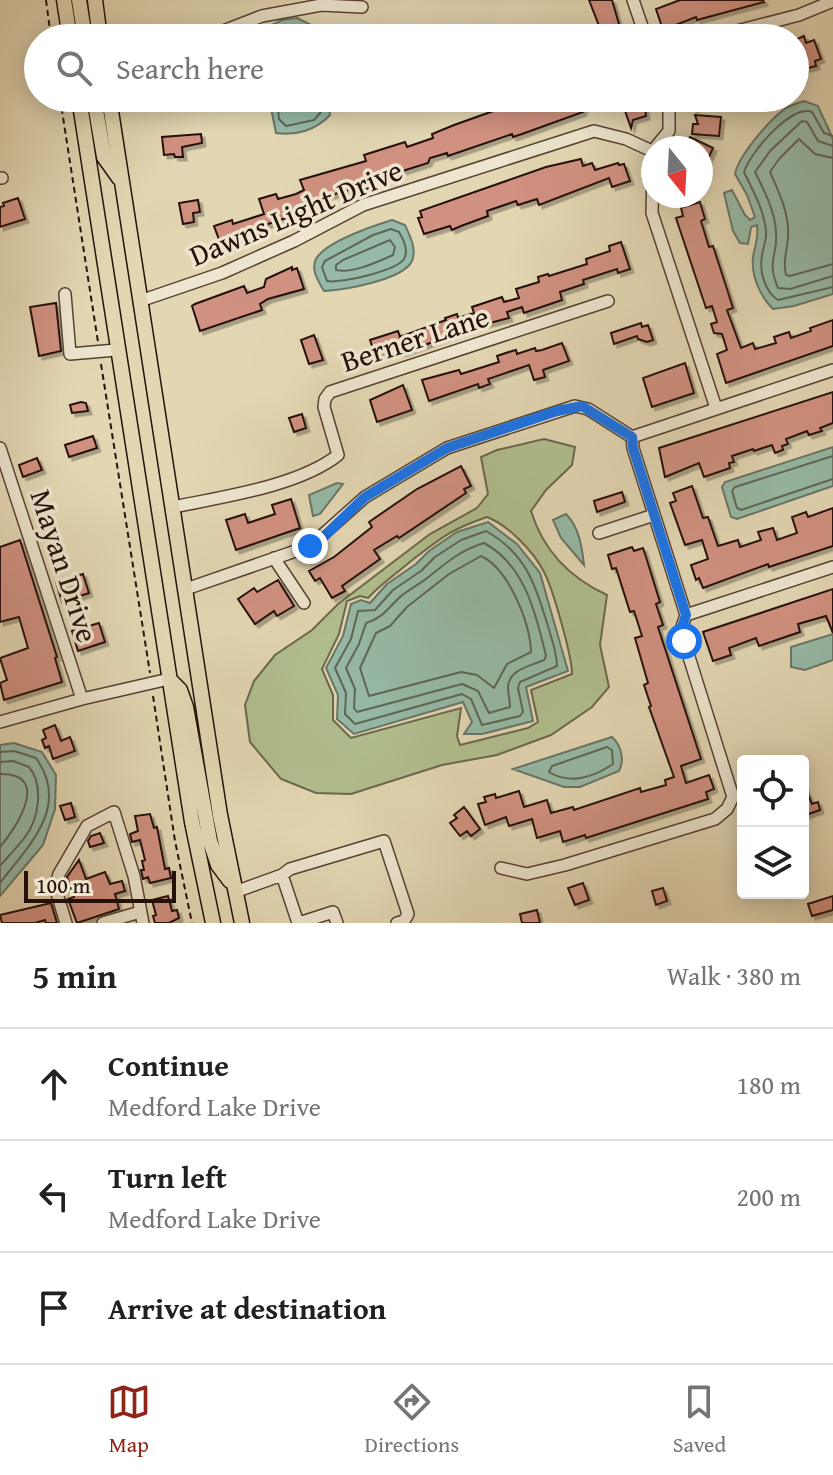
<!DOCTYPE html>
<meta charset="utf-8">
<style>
body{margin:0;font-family:"Gentium Book Plus",serif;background:#f2f2f2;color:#202124}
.controls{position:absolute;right:24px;bottom:24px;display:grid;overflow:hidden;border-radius:8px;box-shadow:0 4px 20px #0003}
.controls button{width:72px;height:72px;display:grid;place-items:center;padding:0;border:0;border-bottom:2px solid #e0e0e0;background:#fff;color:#202124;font:40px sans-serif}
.compass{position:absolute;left:641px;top:136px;width:72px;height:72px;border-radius:50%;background:#fff;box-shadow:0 4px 20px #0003;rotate:162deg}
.scale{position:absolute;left:24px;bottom:20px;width:152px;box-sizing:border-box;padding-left:8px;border:4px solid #251109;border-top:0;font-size:22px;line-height:28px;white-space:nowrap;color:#251109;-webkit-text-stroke:6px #ede5ce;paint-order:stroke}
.stop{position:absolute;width:24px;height:24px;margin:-18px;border:6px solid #1a73e8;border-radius:50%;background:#fff}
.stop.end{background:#1a73e8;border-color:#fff;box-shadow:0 2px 8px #0008}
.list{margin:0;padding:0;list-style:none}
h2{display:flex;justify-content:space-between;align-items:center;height:104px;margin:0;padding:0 32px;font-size:34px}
h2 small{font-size:26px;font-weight:400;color:#757577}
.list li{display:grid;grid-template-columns:52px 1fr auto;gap:24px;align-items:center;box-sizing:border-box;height:112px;padding:0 32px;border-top:2px solid #e0e0e0}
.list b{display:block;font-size:30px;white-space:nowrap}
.list p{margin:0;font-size:26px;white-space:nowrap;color:#757577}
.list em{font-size:26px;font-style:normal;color:#757577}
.icon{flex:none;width:44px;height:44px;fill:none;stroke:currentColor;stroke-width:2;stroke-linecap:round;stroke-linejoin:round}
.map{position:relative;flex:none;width:833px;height:923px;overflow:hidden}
.search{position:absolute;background:#fff;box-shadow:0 4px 20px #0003;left:24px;right:24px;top:24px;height:88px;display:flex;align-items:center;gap:20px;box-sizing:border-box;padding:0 28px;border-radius:44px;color:#757577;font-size:30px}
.sheet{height:440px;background:#fff}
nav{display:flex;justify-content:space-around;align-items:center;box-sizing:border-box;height:112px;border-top:2px solid #e0e0e0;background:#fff;font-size:22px;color:#757577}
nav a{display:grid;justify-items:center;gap:4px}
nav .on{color:#8f2418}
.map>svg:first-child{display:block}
</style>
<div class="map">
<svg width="833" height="923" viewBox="0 0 833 923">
<defs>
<filter id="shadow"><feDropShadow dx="3.5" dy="3.5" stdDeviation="0" flood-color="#0004"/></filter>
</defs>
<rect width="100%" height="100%" fill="#e3d7b3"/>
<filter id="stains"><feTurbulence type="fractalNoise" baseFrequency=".0025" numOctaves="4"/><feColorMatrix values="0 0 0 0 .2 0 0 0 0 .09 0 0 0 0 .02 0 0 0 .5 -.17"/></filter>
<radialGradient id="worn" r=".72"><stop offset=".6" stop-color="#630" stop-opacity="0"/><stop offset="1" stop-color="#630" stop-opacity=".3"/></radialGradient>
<path fill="#b1bf8f" stroke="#6b684c" stroke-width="2" fill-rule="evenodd" d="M544,439L575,447L572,465L546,490L531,511C543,550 570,578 607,595L600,645L609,687L592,707L551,735L497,755L442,765L351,794L316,793L281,779L250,742L245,705L254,681L275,655L312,630L338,604L430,534L477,508L488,494L481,457L497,450ZM487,517C508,525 534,552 544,572C553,589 572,656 572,674L531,690L538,722L528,728L460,745L457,736L461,708L351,738L333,720V695L322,669L339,634L347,601L360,596L368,598C382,583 396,574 411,561C441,538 449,530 487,517Z"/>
<path fill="#96baa7" stroke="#697668" stroke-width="2" d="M297,18L313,26L317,38H266L268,27L282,20Z
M269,98H328L330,115C316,130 296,136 276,133Z
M804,101L818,106L833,139V294L794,306L773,309C760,296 751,276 753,257C755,245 759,237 757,225L751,227L748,244L740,243L733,231L724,193L732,190L745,215L750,220L755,217L747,195L735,174C739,155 769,120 786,108C791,105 798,103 804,101Z
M392,220L405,225C410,236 417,249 412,261C403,280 344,290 324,291C318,281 309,267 318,256C331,240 373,226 392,220Z
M833,447V486L737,519L731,517L722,487L725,482Z
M337,483L343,484L320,514L313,516L309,495Z
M566,514C579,527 582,547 584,565L561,538L553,520Z
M488,522L517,544L540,573L568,671L526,687L533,721L482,734H464L472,722L463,702L354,734L337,719L338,695L326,668L343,636L351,604L361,600L370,603L387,584L416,564L429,551L457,532Z
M833,634V660L805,670L791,667V647Z
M612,737C621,745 625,760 619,771L580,787H564L513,769Z
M14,743L42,752L56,775L55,809L43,845L0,896V745Z"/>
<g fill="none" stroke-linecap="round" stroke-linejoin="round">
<path stroke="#5e6658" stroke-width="2" d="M277,98L279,119L286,126L314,120L321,112L320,98
M833,136L824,133L812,112C791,104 750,153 744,172C753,191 764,210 766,231C767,239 763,247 762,256C759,271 765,292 778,300L833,287
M833,146L818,141L807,122L802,121L770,151L755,172C764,190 775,211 776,232C778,257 766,259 778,288L790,289L833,276
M833,158L815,154L799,139L779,159L770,172C778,190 790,215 788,236C788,250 782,260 786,275L790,276L833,264
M391,229L399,232C403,239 408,248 405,257C401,270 340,284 327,281L322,267L325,261L373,235Z
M390,240L395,247L393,255C377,262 352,274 336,270V265L343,260Z
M833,456L735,487L732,491L737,508L741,510L833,479
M486,531C525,553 535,583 547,623C551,637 557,652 557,666L520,682L518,688L523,712L520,716L482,725L471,699L462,694L355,724L345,714L346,693L335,668L351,639L358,611L375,610L393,590L421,571L435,557L461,540Z
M484,543C525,565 536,614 546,656L544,660C531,666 509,669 508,687C508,694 510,701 510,707L489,713L478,691L462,684L357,712L354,708L355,689L346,668L359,644L366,623C383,618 388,608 400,597C408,590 418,585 426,579C445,564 460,550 484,543Z
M481,556C509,569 530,623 531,652L507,664L494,688L477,675L461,672L369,696L360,668L376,633L390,626L407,607L449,574Z
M607,747L612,750L613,764C594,777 570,785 549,772L552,766Z
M0,752L14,751L36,758C71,807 28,846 0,883
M0,762L13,761L29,767C44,785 39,819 25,837C17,848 8,856 0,866
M0,774C51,773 18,826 0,847"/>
</g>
<path fill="#d09180" stroke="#251109" stroke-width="2" filter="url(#shadow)" d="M589,0H612L623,38H585L601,31Z
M680,0H763L764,2L697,20L696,17L668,28L667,25L662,27L656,9Z
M804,36L806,43L814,40L821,59L815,61L816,66L804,69L795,40Z
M542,98H587L590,106L582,109L583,112L522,134L513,137L512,134L448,156L447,153L430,158L428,163L368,182L370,188L361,191L360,187L317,199L318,202L297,210L298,214L262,226L258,229L259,232L255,234L256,237L231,244L232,247L223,250L214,226L232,220L233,224L264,214L259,199L276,194L278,199L296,194L304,190L300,180L366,161L364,155L405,142L407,147L433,138L432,134L454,125L513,104L515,111L544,102Z
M644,98L646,116L633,120L631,128L623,105Z
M696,98H722V100L693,109L689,100Z
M695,115L721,117L719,136L692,134L693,124H698Z
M201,134L202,143L182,147L183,157H175L174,154L164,155L162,137Z
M690,137L713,148L701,174V148L685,146Z
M581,159L583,166L592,163L595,170L618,163L619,165L624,164L630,181L612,187L609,178L539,205L537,199L518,205L516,201L487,211L488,216L461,226L452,230L450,226L424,234L418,218L422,217L420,211L546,167Z
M18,198L25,219L0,227V207L4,206L3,203Z
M198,200L200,212L193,213L194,222L183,224L179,203Z
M700,202L705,219L701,221L709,247L713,246L726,286L733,308L727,310L741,348L753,343L755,349L776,343L774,337L789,332L791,338L811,331L810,328L833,320V346L726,383L717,354L727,350L722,334L714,333L711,324L717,322L712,306L706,308L676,218L683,216L681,208Z
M621,242L630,269L618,273L617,269L583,280L584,284L560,292L562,300L524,313L522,307L507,312L509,318L478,326L405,352L398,353L397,348L375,355L370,340L398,331L400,337L446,320L445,318L457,314L458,318L474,313L472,307L502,297L504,302L519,298L516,289L539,282L538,277L548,274L549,276L587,264L586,259L610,251L609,246Z
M292,267V270L297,268L304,289L268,299L260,304L262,310L200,331L192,306L195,304L244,286L247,293L264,287L266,279Z
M56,303L61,351L39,356L30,307Z
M641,323L642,327L648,325L653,340L647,342L638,339L637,336L614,344L611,333Z
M314,335L323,360L309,364L301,340Z
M562,343L569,361L543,370L545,377L534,380L529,365L488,379L490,384L479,388L478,384L429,401L422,380L459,370L461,374L499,362L497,356L512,351L516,350L517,354L535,348L536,351L542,350Z
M352,350L356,363L345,366L341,354Z
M685,363L694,393L652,407L643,378Z
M403,385L412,410L377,422L370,400Z
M833,392V423L820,428L822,431L809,435L807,431L786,439L788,444L782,446L783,450L775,453L772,445L754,451L753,449L732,456L734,462L729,463L730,468L704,477L699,463L665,477L659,448Z
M81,402L86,403L88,411L72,413L70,405Z
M302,414L306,428L294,432L289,418Z
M93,436L97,448L69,457L65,445Z
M37,458L42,470L23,477L19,465Z
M461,466L471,486L464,489L466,493L399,538L397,536L374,550L380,559L342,586L345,591L332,598L320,578L315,581L309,571L334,557L372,527L369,522L417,489Z
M692,486L703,518L708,517L718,546L738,540L740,547L761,540L758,532L773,528L777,540L797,533L792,517L806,512L808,517L833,508V546L769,567L768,564L703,588L699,578L696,580L691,565L708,559L702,540L685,545L670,503L676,501L673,493Z
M622,492L625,502L597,512L594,501Z
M291,499L300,528L236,550L226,520L245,514L248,523L275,514L272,505Z
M20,540L57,657L55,658L62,682L4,700L0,683L7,680L0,658L28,648L19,617L0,622V547Z
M632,547L634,551L643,548L646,557L660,602L656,604L663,625L658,627L701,759L681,766L686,783L709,775L714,789L706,792L708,799L586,838L585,835L563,842L560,831L537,838L532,819L509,826L506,817L485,825L478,804L486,802L484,797L495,794L496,798L519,791L524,807L547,800L551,813L573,807L574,810L640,788L641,792L666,785L665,780L674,777L649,707L651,706L644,685L648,683L635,638L642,636L634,611L630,612L616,568L612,569L608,555Z
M83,574L89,593L62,602L56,582Z
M278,580L294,606L277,616L274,611L255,624L238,599L254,588L257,592Z
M833,589V633L826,616L798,624L800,632L759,646L756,638L729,648L731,655L713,661L703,632Z
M99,623L105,642L78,651L72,631Z
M55,725L61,741L70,737L75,751L53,759L49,746L45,748L42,740L46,738L43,730Z
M803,783L812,804L818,802L820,810L803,816Z
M71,803L75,817L65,820L60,806Z
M464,807L480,829L471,836L467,831L460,836L450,823L457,818L454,815Z
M150,814L154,828L157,827L165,869L169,868L171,878L150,883L148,877L143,879L141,870H144L142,861L145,860L140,840L132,842L130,834L138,831L135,816Z
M100,833L104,843L90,847L88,841L91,836Z
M79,860L86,879L105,872L110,884L122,881L125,891L115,894L119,909L77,923L68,899L74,897L67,877Z
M583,883L589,900L575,905L568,888Z
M663,888L667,901L656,905L652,891Z
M168,896L172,911L177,910L179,918L169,923H155L153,916L156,915L152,900Z
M833,896V910L812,916L808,904Z
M51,903L57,923H46L45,920L35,923H2L0,915Z
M537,910L540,923H522L520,914Z"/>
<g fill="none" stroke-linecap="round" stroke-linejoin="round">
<g stroke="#544234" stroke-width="14">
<path id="minor" d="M633,0L646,38
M205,38L262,16L321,5L362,7
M710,38L799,15L833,1
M655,148L669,131V108L666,98
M653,170L652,213L716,408
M0,178H2
M65,294L70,354L116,350
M140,301L222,273L294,241L363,205L594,131L626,139L652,151
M632,437L833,370
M0,448L82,699
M173,507C222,497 299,486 338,455L324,407L325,399L330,392L608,301
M599,533L654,515
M274,558L304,603
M186,589L310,546L365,497L447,448L575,406L588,409L632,437
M686,615L833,567
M0,722L82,699L169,679
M501,868L527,874L565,865L715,819L727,809L733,797L684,641L682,627L686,615L633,448L632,437
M282,875L290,869L384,841L408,914L404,921L397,923
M235,892L282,875L298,923
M66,923L55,887L59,874L87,826L114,812L134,876L143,923
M103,923L140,912
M299,923L333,912L337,923"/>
</g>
<g stroke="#251109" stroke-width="17">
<path id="major" d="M64,0L70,38
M79,0L85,38
M95,0L100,38
M79,98L192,822L213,923
M94,98L104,157L119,178
M109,98L220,815L242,923
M169,679L180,690L186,707L210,841L218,865L230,881"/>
</g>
<path stroke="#251109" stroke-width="2" stroke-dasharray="6 4" stroke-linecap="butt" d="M46,0L51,38
M60,98L98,342
M101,364L150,673
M153,696L175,841L192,923"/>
<use href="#minor" stroke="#ede5ce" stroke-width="11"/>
<use href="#major" stroke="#e3d7b3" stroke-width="14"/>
</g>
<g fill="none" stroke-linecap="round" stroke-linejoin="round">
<path stroke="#1a73e8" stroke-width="10" d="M310,546L318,542L365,497L447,448L557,411L582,406L632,437L633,448L686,615L682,627L684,641"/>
</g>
<g text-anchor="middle" stroke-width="7" stroke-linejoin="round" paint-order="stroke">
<g font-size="30" fill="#251109" stroke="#ede5ce">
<text transform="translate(296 213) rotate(-23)" y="10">Dawns Light Drive</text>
<text transform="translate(415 339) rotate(-18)" y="10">Berner Lane</text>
<text transform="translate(64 566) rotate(72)" y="10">Mayan Drive</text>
</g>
</g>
<rect width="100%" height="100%" filter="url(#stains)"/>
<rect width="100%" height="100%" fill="url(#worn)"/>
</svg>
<div class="controls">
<button><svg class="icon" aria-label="locate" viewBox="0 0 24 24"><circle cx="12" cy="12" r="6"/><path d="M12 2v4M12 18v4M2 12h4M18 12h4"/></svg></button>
<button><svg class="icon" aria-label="layers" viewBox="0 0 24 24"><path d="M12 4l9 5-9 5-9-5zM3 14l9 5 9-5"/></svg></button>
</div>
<svg class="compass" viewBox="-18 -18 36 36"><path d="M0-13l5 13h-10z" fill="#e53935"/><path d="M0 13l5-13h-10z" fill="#757577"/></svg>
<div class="scale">100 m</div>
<div class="stop" style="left:684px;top:641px"></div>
<div class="stop end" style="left:310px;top:546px"></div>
<div class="search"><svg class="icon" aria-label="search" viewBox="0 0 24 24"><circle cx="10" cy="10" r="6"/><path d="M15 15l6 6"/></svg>Search here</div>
</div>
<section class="sheet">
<h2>5 min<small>Walk · 380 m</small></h2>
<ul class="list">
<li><svg class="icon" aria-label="ahead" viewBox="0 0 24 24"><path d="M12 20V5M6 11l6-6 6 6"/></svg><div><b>Continue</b><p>Medford Lake Drive</p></div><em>180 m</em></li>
<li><svg class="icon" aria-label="left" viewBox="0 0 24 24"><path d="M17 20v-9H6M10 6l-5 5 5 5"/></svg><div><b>Turn left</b><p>Medford Lake Drive</p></div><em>200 m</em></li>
<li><svg class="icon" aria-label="arrive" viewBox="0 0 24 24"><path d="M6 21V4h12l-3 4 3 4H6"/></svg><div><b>Arrive at destination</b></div></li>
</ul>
</section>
<nav>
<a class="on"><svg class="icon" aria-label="map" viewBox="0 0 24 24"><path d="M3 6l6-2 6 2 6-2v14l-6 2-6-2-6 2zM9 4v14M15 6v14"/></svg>Map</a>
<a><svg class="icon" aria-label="directions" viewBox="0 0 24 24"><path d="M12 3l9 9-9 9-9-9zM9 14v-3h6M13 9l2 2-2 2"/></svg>Directions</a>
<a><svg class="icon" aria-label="saved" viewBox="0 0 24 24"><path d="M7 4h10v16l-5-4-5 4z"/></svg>Saved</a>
</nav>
